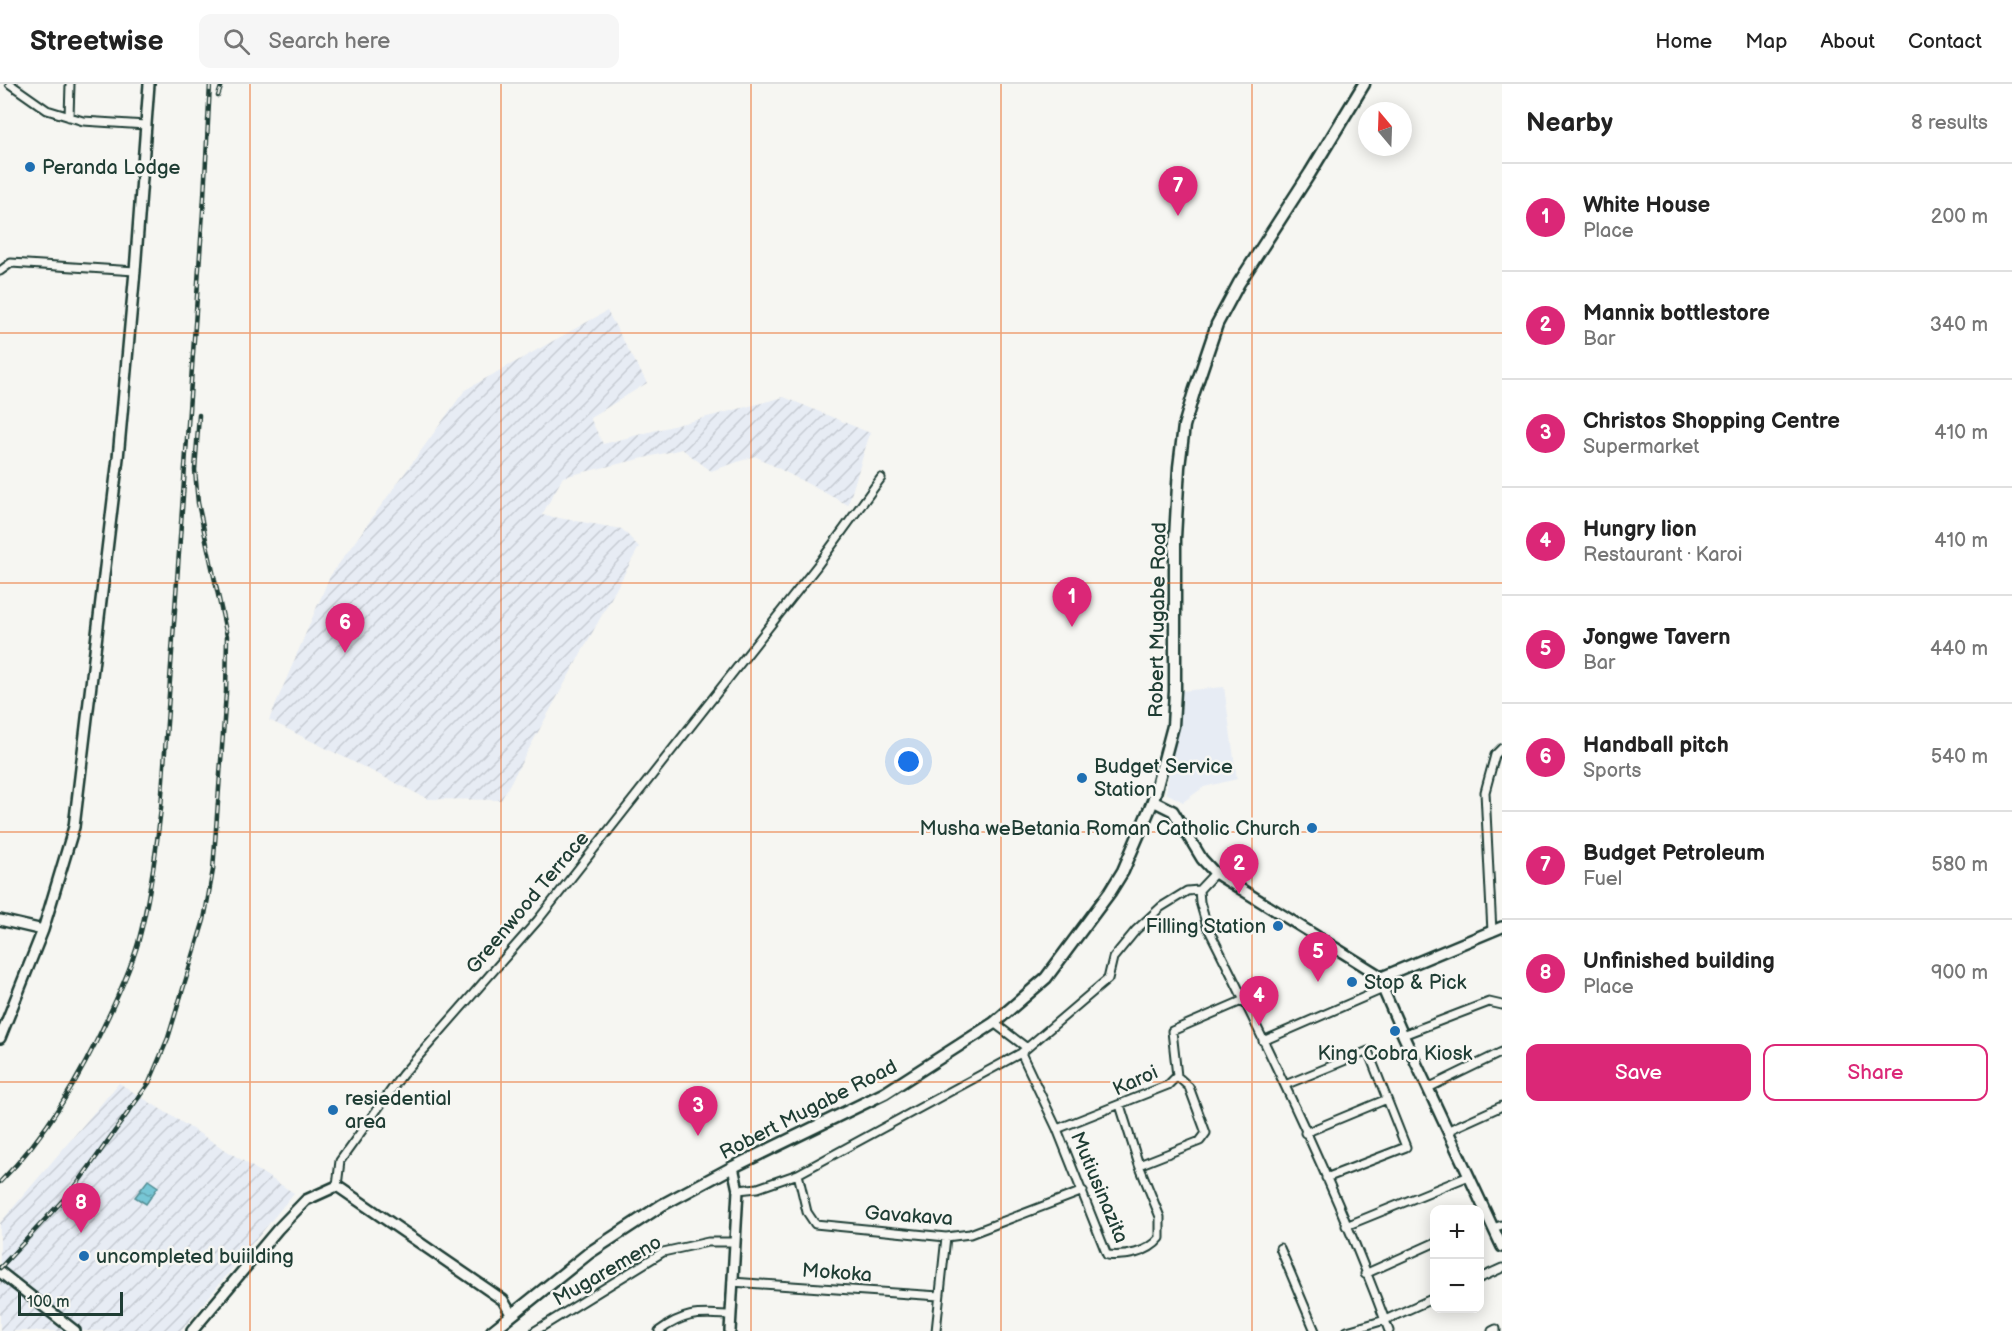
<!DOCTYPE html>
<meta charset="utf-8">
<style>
body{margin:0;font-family:"Balsamiq Sans",sans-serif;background:#f6f6f6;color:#222}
.controls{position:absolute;right:18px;bottom:18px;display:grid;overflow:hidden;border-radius:12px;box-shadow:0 3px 15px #0003}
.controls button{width:54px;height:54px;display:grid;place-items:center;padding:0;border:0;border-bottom:2px solid #e0e0e0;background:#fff;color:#222;font:30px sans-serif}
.compass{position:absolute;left:1358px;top:18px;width:54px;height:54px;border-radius:50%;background:#fff;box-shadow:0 3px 15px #0003;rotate:341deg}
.scale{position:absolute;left:18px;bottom:15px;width:105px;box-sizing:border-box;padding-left:6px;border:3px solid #1f3d34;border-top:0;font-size:16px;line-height:21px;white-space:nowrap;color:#1f3d34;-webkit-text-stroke:4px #f6f6f2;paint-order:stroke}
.you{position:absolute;left:909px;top:678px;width:21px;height:21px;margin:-15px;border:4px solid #fff;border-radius:50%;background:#1a73e8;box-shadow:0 0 0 9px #1a73e833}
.badge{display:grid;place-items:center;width:39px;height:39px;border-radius:50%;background:#db2777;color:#fff;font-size:20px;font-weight:700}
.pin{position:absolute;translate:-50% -50px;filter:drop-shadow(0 2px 3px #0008)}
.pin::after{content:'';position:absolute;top:32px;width:21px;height:18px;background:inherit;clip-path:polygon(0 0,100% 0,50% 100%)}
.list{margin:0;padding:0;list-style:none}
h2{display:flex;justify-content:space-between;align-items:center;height:78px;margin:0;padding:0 24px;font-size:26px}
h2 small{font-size:20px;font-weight:400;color:#767676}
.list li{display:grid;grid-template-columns:39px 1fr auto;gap:18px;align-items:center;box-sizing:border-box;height:108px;padding:0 24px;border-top:2px solid #e0e0e0}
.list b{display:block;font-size:22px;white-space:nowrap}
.list p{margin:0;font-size:20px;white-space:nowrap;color:#767676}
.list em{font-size:20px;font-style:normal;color:#767676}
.actions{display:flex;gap:12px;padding:18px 24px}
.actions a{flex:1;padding:14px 0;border:2px solid #db2777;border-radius:12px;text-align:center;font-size:21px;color:#db2777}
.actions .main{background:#db2777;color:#fff}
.icon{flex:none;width:33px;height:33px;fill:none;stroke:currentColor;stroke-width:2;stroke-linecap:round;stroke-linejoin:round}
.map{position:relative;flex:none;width:1502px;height:1247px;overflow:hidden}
header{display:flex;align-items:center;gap:36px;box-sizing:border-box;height:84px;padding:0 30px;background:#fff;border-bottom:2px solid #e0e0e0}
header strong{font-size:28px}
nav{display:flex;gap:33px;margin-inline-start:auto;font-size:21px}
.search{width:420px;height:54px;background:#f6f6f6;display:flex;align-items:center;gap:15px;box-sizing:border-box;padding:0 21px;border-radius:12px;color:#767676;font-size:22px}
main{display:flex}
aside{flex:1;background:#fff}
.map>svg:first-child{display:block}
</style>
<header>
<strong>Streetwise</strong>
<div class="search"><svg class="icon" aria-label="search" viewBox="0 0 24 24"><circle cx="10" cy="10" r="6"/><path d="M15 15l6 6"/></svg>Search here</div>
<nav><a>Home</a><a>Map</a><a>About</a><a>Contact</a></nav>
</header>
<main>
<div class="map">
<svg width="1502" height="1247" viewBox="0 0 1502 1247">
<defs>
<pattern id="industrial-furrows" width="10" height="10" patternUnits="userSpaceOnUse" patternTransform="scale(1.5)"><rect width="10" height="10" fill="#e7ecf4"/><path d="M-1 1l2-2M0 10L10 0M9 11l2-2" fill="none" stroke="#c6cbd2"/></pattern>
<pattern id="water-ripples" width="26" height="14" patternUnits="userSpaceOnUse" patternTransform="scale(1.5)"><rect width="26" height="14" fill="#77c6d5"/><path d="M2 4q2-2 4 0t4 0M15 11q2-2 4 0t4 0" fill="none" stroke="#61a2ae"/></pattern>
</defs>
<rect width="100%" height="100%" fill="#f6f6f2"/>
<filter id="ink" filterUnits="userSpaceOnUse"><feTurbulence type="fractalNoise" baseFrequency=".0167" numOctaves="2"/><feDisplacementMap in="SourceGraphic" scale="12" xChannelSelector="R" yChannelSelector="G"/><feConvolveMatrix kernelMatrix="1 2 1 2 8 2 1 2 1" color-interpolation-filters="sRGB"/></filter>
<g filter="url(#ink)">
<path fill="#e7ecf4" d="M1224,603L1237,695L1204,703L1183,718L1166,709L1180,607Z"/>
<path fill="url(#industrial-furrows)" d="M607,227L647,299L590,334L603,360L784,313L870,349L848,421L755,372L711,387L682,365L563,393L542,431L622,445L639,463L501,716L428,715L269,636L330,492L465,306Z
M119,999L294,1109L181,1247H0V1139Z"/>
<path fill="url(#water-ripples)" stroke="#548f95" stroke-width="1.5" d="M148,1096L158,1103L146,1120L135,1113Z"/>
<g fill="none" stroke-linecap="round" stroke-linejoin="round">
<g stroke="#1f3d34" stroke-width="11">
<path id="street" d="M10,0L47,26L83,37L146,41
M69,33L70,0
M0,187L11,179L135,187
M1215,789L1199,806L1200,818L1207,842C1273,973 1338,1109 1389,1247
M1492,848L1485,708L1495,671L1502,664
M994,939L1027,964
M1403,951L1489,918L1502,921
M1263,957L1383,905
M1021,969L1057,1045L1107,1171C1125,1173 1148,1169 1160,1154V1133L1139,1081L1120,1021
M1285,1001L1368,967L1406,1063L1326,1094
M1428,1004L1502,968
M1057,1045L1168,1001L1177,992L1172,947L1244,916
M1449,1046L1502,1022
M1305,1049L1387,1015
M1139,1081L1200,1057L1206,1049L1189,1003L1177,992
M798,1090L807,1128L815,1140L946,1153L970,1150L1083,1107
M337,1102L340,1077L402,991L538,836L817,482L881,394
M738,1106L758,1104L798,1090L1021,969L1108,895L1113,874L1136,846L1161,823L1187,807L1199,806
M1346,1142L1469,1092
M1493,1144L1502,1141
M1280,1164L1315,1247
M1365,1190L1434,1159
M1480,1194L1502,1184
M732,1198L939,1212
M535,1247L663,1168L708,1158H734
M659,1247C687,1227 699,1230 731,1231
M936,1247L946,1153
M1347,1247L1385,1236L1434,1214
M1492,1247L1496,1245V1247"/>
</g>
<g stroke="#1f3d34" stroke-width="14">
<path id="secondary" d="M1153,717L1173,727L1202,775L1215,789L1382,893L1502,843
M0,836L43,846
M1382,893L1383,905L1403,951L1502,1163
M0,954L43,846L74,743L118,374L135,187L149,0
M0,1188L75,1247
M192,1247L278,1145L306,1116L337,1102L503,1216L511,1230
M730,1247L738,1106L733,1083"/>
</g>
<g stroke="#1f3d34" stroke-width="15">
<path id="primary" d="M492,1247L589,1169L662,1121L733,1083L885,1009L994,939L1046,894L1110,808L1123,787L1153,717L1173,642L1175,607V454L1179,383L1184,342L1194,308L1217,240L1239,199L1310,89L1364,0"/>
</g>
<use href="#street" stroke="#f6f6f2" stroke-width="7"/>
<use href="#secondary" stroke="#f6f6f2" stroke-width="9"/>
<use href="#primary" stroke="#f6f6f2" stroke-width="10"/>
<g stroke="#1f3d34" stroke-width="4.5">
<path id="rail" d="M218,12L222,0
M0,1098C48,1050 81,991 109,931C120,907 131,884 138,859C150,815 156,769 161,724L204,113L210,0
M0,1184L75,1103L149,999L168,954L204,836L213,786L226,609L227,552L198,419L195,386L199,331"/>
</g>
<use href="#rail" stroke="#f6f6f2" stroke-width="2" stroke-dasharray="7" stroke-linecap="butt"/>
</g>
</g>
<path fill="none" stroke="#e8590c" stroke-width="1.5" stroke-opacity="0.55" d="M250,0V1247M501,0V1247M751,0V1247M1001,0V1247M1252,0V1247M0,249H1502M0,499H1502M0,748H1502M0,998H1502"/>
<g fill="#1f6fb2" stroke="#f6f6f2" stroke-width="2">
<circle cx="30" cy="83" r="6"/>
<circle cx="1082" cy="694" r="6"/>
<circle cx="1312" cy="744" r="6"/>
<circle cx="1278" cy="842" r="6"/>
<circle cx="1352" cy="898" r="6"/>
<circle cx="1395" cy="947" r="6"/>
<circle cx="333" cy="1026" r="6"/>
<circle cx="84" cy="1172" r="6"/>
</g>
<g text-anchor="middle" stroke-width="5" stroke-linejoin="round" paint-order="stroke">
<g font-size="20" fill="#1f3d34" stroke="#f6f6f2" text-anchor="start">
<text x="42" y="90">Peranda Lodge</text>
<text x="1094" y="689">Budget Service<tspan x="1094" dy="23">Station</tspan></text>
<text x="1300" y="751" text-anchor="end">Musha weBetania Roman Catholic Church</text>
<text x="1266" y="849" text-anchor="end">Filling Station</text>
<text x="1364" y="905">Stop &amp; Pick</text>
<text x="1395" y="976" text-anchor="middle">King Cobra Kiosk</text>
<text x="345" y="1021">resiedential<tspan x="345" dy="23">area</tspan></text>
<text x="96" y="1179">uncompleted buiilding</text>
</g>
<g font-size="20" fill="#1f3d34" stroke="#f6f6f2">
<text transform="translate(1157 536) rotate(-89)" y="7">Robert Mugabe Road</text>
<text transform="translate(527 818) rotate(-50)" y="7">Greenwood Terrace</text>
<text transform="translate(1135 996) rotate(-24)" y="7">Karoi</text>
<text transform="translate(808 1025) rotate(-27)" y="7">Robert Mugabe Road</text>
<text transform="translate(1100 1103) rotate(67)" y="7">Mutiusinazita</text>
<text transform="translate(909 1131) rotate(4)" y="7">Gavakava</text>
<text transform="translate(607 1186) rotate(-30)" y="7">Mugaremeno</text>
<text transform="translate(837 1188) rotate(4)" y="7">Mokoka</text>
</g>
</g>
</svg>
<div class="controls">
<button>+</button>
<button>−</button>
</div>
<svg class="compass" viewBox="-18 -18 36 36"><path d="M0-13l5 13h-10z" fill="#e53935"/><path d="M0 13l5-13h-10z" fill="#767676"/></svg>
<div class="scale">100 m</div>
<div class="you"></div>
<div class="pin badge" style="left:1072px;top:543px">1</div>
<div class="pin badge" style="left:1239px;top:810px">2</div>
<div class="pin badge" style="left:698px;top:1052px">3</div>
<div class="pin badge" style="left:1259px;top:942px">4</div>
<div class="pin badge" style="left:1318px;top:898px">5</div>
<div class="pin badge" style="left:345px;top:569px">6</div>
<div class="pin badge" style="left:1178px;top:132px">7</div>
<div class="pin badge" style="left:81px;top:1149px">8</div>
</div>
<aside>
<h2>Nearby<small>8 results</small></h2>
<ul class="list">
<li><span class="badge">1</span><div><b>White House</b><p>Place</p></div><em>200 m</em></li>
<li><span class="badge">2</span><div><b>Mannix bottlestore</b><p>Bar</p></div><em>340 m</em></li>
<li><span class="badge">3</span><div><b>Christos Shopping Centre</b><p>Supermarket</p></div><em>410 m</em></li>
<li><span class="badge">4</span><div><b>Hungry lion</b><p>Restaurant · Karoi</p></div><em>410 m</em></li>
<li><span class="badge">5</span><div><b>Jongwe Tavern</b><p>Bar</p></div><em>440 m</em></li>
<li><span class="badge">6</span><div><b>Handball pitch</b><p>Sports</p></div><em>540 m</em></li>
<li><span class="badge">7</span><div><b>Budget Petroleum</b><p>Fuel</p></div><em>580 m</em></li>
<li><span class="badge">8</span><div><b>Unfinished building</b><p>Place</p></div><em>900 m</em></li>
</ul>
<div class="actions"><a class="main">Save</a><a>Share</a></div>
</aside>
</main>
